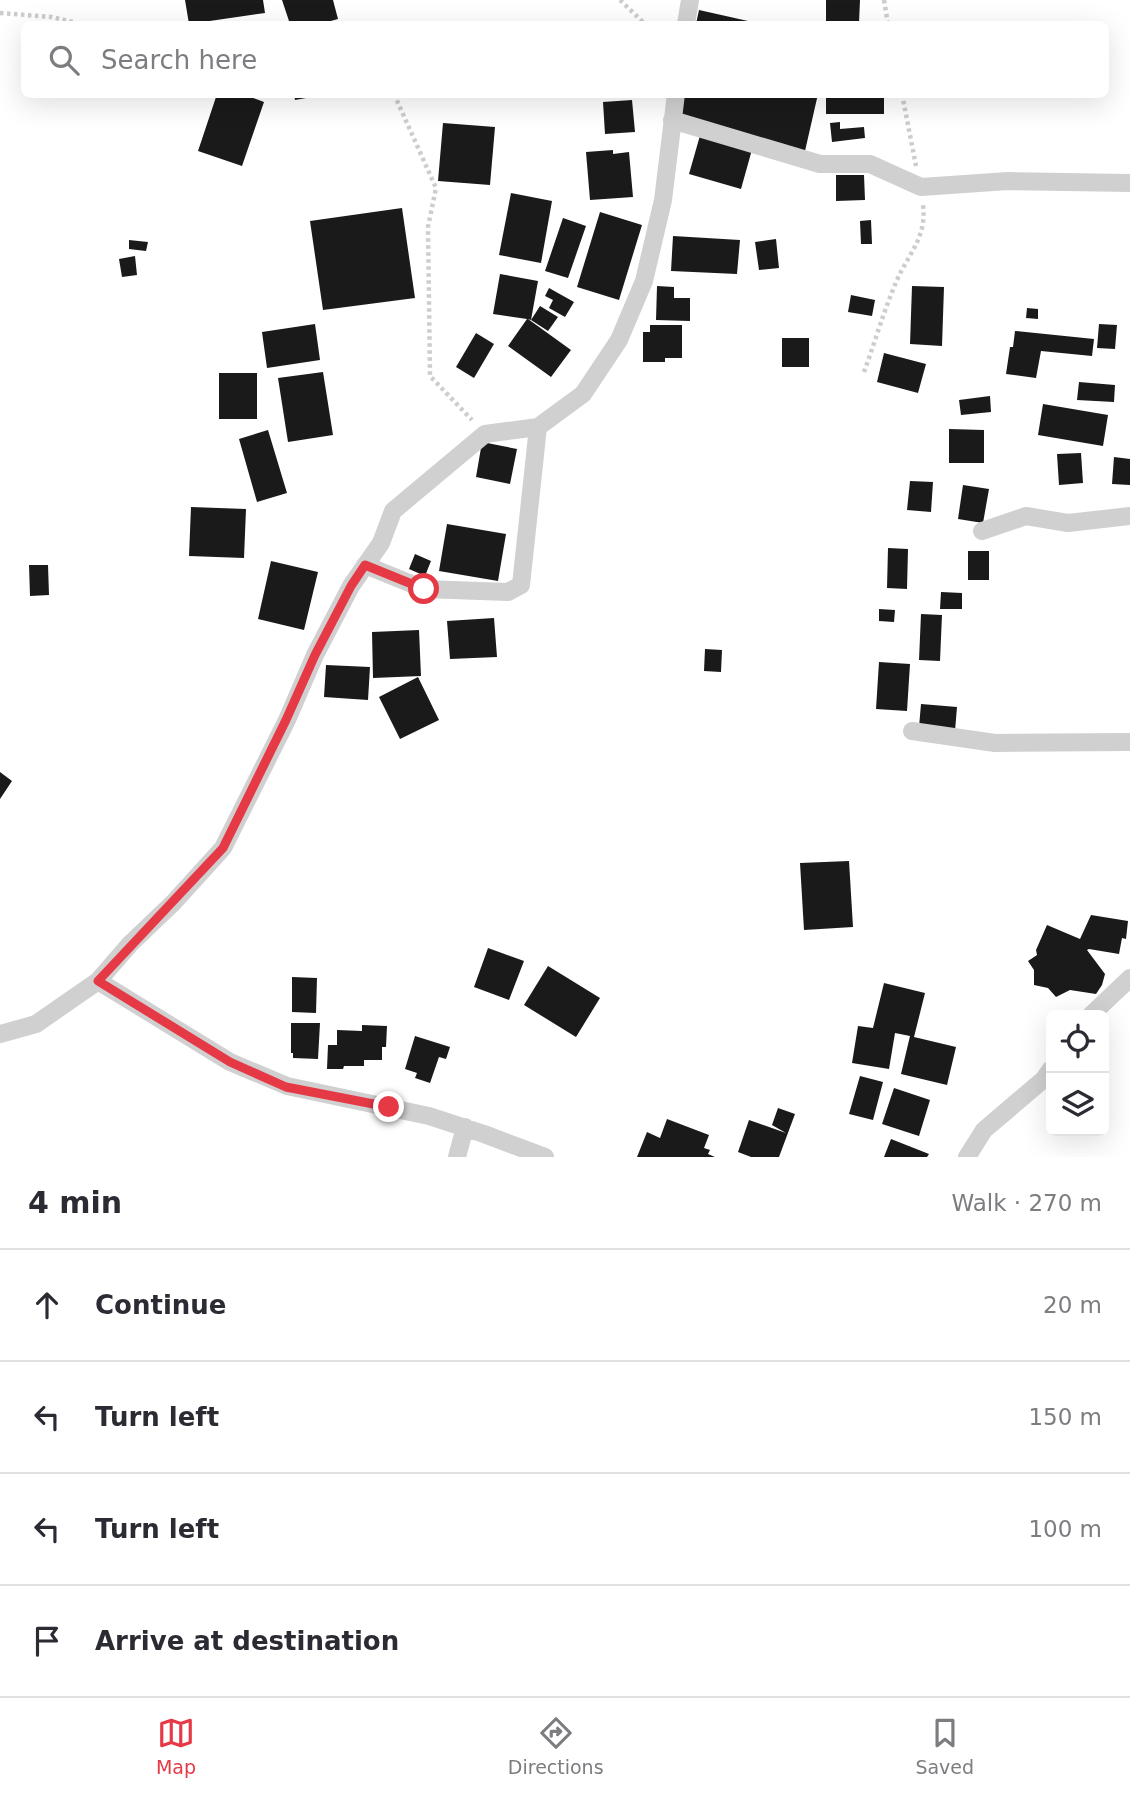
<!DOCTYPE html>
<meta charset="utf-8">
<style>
body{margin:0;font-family:"DejaVu Sans",sans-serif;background:#f2f2f3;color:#2b2b33}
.controls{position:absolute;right:21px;bottom:21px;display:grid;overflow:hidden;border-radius:10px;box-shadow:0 7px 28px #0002}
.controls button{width:63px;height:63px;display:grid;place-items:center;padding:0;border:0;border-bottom:2px solid #e1e1e2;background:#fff;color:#2b2b33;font:35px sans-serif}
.stop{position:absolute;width:21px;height:21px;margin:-16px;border:5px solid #e63946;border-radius:50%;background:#fff}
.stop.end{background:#e63946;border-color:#fff;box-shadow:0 2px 7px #0008}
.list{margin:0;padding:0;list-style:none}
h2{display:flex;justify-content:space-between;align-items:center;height:91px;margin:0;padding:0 28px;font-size:30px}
h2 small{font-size:23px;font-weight:400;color:#7c7c81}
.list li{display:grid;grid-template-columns:46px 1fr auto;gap:21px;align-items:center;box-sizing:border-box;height:112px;padding:0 28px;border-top:2px solid #e1e1e2}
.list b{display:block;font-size:26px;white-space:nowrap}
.list em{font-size:23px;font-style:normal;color:#7c7c81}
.icon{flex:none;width:38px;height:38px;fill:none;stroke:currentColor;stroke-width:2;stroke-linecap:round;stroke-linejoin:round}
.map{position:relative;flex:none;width:1130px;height:1157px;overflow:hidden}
.search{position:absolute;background:#fff;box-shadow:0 7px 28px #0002;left:21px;right:21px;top:21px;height:77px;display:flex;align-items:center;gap:18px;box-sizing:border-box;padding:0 24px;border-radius:10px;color:#7c7c81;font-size:26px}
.sheet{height:539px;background:#fff}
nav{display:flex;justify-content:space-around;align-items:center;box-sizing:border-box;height:98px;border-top:2px solid #e1e1e2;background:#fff;font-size:19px;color:#7c7c81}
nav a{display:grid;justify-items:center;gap:4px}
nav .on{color:#e63946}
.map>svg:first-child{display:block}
</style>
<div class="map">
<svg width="1130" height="1157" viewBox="0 0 1130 1157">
<rect width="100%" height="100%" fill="#fff"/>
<path fill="#1a1a1a" d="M185,0H263L265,13L189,24Z
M282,0H333L338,19L320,24H290Z
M826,0H860L859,23L826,22Z
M699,10L748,21V24H696Z
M217,94H242L264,102L242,166L198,151Z
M294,94H317V96L295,100Z
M680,94H818L805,151L674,113Z
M826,94H884V114H826Z
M632,100L635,132L605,134L603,102Z
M840,122V129L864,127L865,138L832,142L830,123Z
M443,123L495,127L490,185L438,181Z
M701,132L753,146L741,189L689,174Z
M613,150V154L629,152L633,197L590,200L586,152Z
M836,175H864L865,200L836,201Z
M511,193L552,201L541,263L499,255Z
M402,208L415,298L323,310L310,221Z
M600,212L642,225L619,300L577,287Z
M563,218L586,226L568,278L545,271Z
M871,220L872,244H861L860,221Z
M673,236L740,240L737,274L671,271Z
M776,239L779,268L759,270L755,242Z
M129,240L148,242L146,251L129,249Z
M135,256L137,275L122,277L119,259Z
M500,274L538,281L531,320L528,319L571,350L551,377L508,346L527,319L493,314Z
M657,286L674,287V298H690V321L656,320Z
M912,286L944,287L942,346L910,344Z
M549,288L574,302L565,317L549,308L553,300L545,296Z
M851,295L875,300L872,316L848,312Z
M540,306L558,317L548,331L531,320Z
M1027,308L1038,309V319L1026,318Z
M315,324L320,360L267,368L262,332Z
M1099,324L1117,325L1115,349L1097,348Z
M650,325H682V358H665V362H643V332H650Z
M1015,331L1094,339L1092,356L1041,351L1036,378L1006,374L1010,347H1013Z
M476,333L494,344L474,378L456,367Z
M782,338H809V367H782Z
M884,353L926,364L918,393L877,382Z
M323,372L333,435L288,442L278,378Z
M219,373H257V419H219Z
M1079,382L1115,385L1114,402L1077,400Z
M990,396L991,412L961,415L959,400Z
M1043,404L1108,415L1103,446L1038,435Z
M949,429L984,430V463H949Z
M268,430L287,493L257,502L239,439Z
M482,442L517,449L510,484L476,477Z
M1081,453L1083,483L1059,485L1057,454Z
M1114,457L1130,459V485L1112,484Z
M910,481L933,482L931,512L907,510Z
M963,485L989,489L983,523L958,519Z
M191,507L246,509L244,558L189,556Z
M447,524L506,534L498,581L439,571Z
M888,548L908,549L907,589L887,588Z
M968,551H989V580H968Z
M415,554L431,561L425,576L409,569Z
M271,561L318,572L304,630L258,619Z
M29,565H48L49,595L30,596Z
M941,592L962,593V609H940Z
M879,609L895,610L894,622L879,621Z
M921,614L942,615L940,661L919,660Z
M494,618L497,657L450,659L447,621Z
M419,630L421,676L373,678L372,632Z
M705,649L722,650L721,672L704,671Z
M879,662L910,664L907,711L876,709Z
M326,665L370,667L368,700L324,697Z
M418,677L439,720L400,739L379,697Z
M921,704L957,707L955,731L919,727Z
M0,772L12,781L0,799Z
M849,861L853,927L804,930L800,863Z
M1091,915L1128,921L1126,939L1122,938L1119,954L1089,949L1087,950L1105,974L1102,985L1096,994L1070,990L1056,997L1048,988L1034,985V970L1028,961L1037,955L1036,950L1047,925L1080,939Z
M488,948L524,961L509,1000L474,987Z
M548,966L600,998L576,1037L524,1005Z
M292,977L317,978L316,1013L292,1012Z
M884,983L925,993L914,1037L956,1047L947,1085L901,1074L910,1036L895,1033L889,1069L852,1063L858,1026L873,1028Z
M291,1023H320L318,1059L293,1058V1053H291Z
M362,1025L387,1026L386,1047H382V1060H364V1066H344L343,1069H327L328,1045H337V1030L362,1031Z
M415,1036L450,1047L446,1059L439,1057L430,1083L415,1078L417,1073L405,1069Z
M860,1076L883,1082L873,1120L849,1114Z
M894,1088L930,1100L919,1136L882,1124Z
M778,1108L795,1114L779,1157H751L738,1152L749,1120L786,1133L772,1125Z
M667,1119L709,1135L704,1148L710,1150L708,1154L715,1157H637L647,1132L660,1138Z
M891,1139L929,1154L927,1157H884Z"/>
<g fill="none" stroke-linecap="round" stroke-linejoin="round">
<path stroke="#cdcdcd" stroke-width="4.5" stroke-dasharray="3.5 3.5" stroke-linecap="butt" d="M620,0L645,24
M884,0L888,24
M0,13L52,17L81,24
M394,94L436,188L428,227L430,376L472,420
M902,94L916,166
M864,372C875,342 884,310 897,280C909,253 927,237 923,205"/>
<path stroke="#d0d0d0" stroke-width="18" d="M686,24L690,0
M672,120L820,164H870L921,187L1008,181L1130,183
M982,531L1026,516L1068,523L1130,516
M365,565L424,589L508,592L521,585L538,427
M912,731L995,743L1130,742
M98,981L230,1062L287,1086L429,1116L484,1134L545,1157
M1091,1015L1130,978
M0,1034L36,1024L98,981L130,944L173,903L223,848L287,720L315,655L351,586L381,543L393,511L485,434L538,427L583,394L619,340L644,281L663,200L676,94
M457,1157L465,1127
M967,1157L984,1130L1044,1079L1051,1069"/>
</g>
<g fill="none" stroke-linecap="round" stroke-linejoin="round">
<path stroke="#e63946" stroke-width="9" d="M389,1107L286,1087L230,1062L98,981L223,848L286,720L315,655L351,586L365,565L424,589"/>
</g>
</svg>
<div class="controls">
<button><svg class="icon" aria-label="locate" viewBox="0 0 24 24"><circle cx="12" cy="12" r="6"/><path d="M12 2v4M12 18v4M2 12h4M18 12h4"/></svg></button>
<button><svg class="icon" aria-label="layers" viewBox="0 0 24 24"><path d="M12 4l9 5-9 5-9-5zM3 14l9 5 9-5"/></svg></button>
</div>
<div class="stop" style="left:424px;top:589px"></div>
<div class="stop end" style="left:389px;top:1107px"></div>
<div class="search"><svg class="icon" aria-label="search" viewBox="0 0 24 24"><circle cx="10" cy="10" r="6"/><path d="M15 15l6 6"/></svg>Search here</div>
</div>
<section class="sheet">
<h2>4 min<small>Walk · 270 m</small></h2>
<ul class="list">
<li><svg class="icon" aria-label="ahead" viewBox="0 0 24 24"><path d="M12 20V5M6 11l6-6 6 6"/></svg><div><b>Continue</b></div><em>20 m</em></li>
<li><svg class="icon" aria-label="left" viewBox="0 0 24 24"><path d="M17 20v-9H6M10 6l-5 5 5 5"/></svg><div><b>Turn left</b></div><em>150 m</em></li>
<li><svg class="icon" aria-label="left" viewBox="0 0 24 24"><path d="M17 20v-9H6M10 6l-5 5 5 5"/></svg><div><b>Turn left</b></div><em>100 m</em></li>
<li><svg class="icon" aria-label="arrive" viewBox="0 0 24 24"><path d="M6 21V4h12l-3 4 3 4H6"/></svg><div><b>Arrive at destination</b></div></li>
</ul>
</section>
<nav>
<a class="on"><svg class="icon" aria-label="map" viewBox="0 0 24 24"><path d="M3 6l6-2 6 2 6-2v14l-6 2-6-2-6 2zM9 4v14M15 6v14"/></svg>Map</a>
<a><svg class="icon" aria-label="directions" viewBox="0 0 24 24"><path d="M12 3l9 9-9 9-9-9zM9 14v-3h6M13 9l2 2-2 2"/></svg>Directions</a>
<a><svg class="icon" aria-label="saved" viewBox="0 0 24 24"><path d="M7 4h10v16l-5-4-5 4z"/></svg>Saved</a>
</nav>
